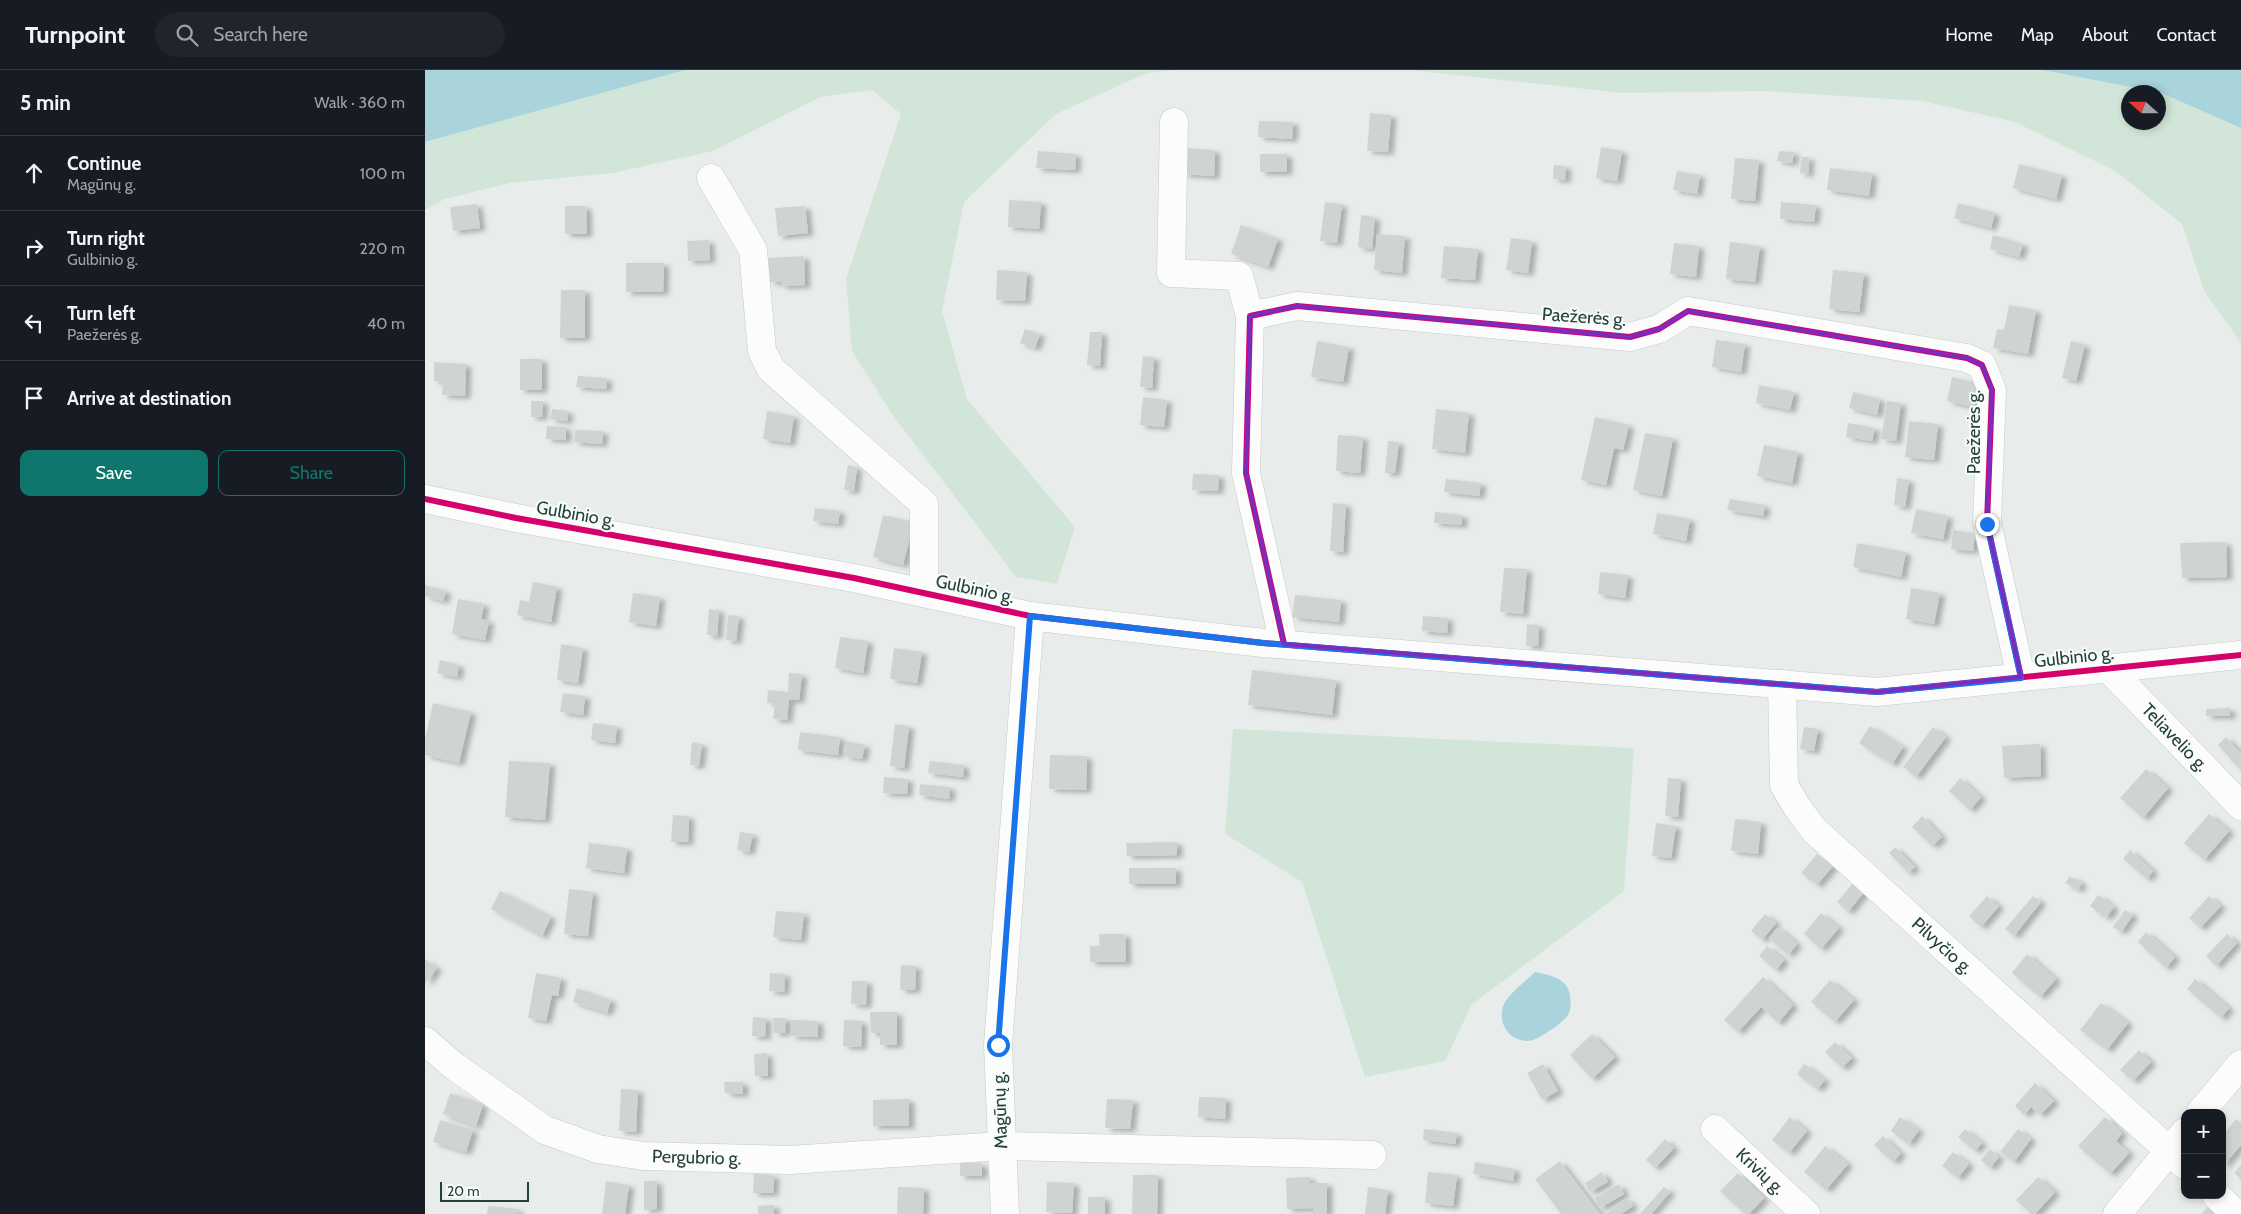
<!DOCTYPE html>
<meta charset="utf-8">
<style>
body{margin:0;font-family:Cabin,sans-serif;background:#20242c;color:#f1f3f6}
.controls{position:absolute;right:15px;bottom:15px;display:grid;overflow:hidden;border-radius:10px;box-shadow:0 2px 8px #0003}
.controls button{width:45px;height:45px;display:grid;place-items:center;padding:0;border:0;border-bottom:1px solid #363941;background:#171b24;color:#f1f3f6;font:25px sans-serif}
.compass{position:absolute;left:1696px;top:15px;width:45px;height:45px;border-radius:50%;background:#171b24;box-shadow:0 2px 8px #0003;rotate:291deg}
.scale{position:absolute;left:15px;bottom:12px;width:89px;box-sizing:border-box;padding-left:5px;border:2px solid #24423a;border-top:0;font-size:14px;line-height:18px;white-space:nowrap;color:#24423a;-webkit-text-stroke:4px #f7fbf9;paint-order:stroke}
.stop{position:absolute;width:15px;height:15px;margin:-11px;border:4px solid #1a73e8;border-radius:50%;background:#fff}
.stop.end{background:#1a73e8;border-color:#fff;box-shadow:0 1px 5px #0008}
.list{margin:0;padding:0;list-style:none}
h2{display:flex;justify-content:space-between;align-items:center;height:65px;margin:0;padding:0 20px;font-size:21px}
h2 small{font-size:16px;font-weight:400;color:#9ea1a6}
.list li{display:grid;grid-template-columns:32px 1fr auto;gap:15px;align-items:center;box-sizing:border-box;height:75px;padding:0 20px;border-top:1px solid #363941}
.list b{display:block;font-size:19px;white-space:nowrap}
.list p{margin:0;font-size:16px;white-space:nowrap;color:#9ea1a6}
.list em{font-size:16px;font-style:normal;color:#9ea1a6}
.actions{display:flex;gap:10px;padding:15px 20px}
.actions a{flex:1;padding:11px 0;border:1px solid #0f766e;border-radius:10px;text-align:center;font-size:18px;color:#0f766e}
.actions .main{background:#0f766e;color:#fff}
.icon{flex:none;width:28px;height:28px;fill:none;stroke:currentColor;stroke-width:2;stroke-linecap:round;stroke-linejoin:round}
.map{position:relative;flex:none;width:1816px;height:1144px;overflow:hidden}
header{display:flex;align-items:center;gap:30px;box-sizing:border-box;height:70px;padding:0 25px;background:#171b24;border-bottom:1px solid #363941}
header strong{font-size:24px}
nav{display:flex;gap:28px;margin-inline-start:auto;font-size:18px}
.search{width:350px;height:45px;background:#20242c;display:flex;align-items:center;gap:12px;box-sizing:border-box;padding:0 18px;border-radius:28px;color:#9ea1a6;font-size:19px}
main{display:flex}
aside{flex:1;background:#171b24}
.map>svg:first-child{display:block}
</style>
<header>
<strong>Turnpoint</strong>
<div class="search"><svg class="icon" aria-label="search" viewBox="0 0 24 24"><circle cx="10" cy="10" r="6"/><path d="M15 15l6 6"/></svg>Search here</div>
<nav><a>Home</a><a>Map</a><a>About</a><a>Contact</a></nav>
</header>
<main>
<aside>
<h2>5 min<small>Walk · 360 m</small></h2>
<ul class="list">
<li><svg class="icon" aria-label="ahead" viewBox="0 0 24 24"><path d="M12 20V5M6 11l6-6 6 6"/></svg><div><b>Continue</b><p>Magūnų g.</p></div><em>100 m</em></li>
<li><svg class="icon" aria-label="right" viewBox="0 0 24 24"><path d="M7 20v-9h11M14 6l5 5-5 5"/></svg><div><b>Turn right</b><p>Gulbinio g.</p></div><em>220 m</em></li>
<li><svg class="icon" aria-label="left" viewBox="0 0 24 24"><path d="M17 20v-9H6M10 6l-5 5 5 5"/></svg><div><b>Turn left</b><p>Paežerės g.</p></div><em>40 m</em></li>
<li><svg class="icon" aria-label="arrive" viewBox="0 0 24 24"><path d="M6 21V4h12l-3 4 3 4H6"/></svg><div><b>Arrive at destination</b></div></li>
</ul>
<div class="actions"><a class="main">Save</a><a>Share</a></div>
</aside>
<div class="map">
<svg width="1816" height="1144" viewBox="0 0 1816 1144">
<defs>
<filter id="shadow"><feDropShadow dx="5.5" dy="3" stdDeviation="2.5" flood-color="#0004"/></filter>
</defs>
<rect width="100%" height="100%" fill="#e8edeb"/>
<path fill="#d1e6d8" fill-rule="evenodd" d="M260,0H751L722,3L631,44L539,132L517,241L542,329L650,457L632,514L591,507L467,344L427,281L421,209L476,44L447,20L395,27L288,81L188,103L85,113L20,129L0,140V72Z
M985,0H1618L1736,23L1816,58V273L1779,221L1757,154L1690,101L1590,52L1497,31L1338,21L1197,23ZM1704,22H1734V52H1704Z
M808,659L1209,678L1199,821L1047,934L1020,991L940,1007L877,812L800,764Z"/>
<path fill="#a9d4db" d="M0,0H260L0,72Z
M1618,0H1816V58L1736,23Z
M1110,902C1125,905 1143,908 1145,926C1146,932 1146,940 1143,945C1138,953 1111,972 1102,971C1081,970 1071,949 1080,932C1087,921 1101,911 1110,902Z"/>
<path fill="#cfd4d2" filter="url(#shadow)" d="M945,43L966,45L963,82L942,81Z
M834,51L868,52L867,69L833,67Z
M1176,77L1197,81L1192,111L1171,108Z
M760,78L790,80L789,106L758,104Z
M613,81L651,84L650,100L611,98Z
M1354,81L1369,82L1367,93L1352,91Z
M835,84H862V102H835Z
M1377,87H1384L1383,104L1375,103Z
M1310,88L1334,90L1330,131L1306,129Z
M1594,94L1637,105L1631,129L1588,118Z
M1129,95L1141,96L1140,110L1128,109Z
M1405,98L1447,103L1444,126L1402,120Z
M1252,101L1275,105L1272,124L1248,120Z
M584,130L616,132L614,159L583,157Z
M900,132L917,134L912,173L895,171Z
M1356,132L1391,135L1389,152L1355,149Z
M1533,133L1570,143L1566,158L1529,148Z
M52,134L55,158L28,161L25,137Z
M140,136H161L162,164H140Z
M380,136L383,163L353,166L350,138Z
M936,145L950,147L947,179L933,177Z
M816,155L853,169L843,197L806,184Z
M952,164L980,166L977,203L949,200Z
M1568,165L1598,174L1594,187L1565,179Z
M1086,168L1107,171L1103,203L1081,200Z
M284,170L285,190L263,191L262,171Z
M1305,172L1335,176L1330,212L1301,209Z
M1249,173L1274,176L1271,207L1245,204Z
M1019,176L1053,179L1050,210L1016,208Z
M379,186L380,215L356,216V212H345L343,188Z
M201,193H239L238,222H201Z
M572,200L602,202L600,231L571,230Z
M1408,200L1439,203L1434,242L1404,239Z
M136,220H160V268H135Z
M1584,235L1611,240L1603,284L1568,278L1572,259L1579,260Z
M600,259L615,264L610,278L595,273Z
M665,262H677L675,296L662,295Z
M1291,270L1320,274L1316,302L1287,297Z
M892,271L924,277L918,312L886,307Z
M1646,271L1660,275L1651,311L1637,308Z
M718,286L729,287L727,318L715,317Z
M95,289H117V320H95Z
M9,292L41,294L40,326L17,325L18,312L9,311Z
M153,306L182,308L181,319L151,317Z
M1527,307L1554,313L1549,337L1522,331Z
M1334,315L1369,322L1365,340L1331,333Z
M1428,322L1455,329L1452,345L1424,338Z
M718,327L742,330L739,357L715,355Z
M106,331H118L117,347H106Z
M1462,331L1476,333L1471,371L1456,369Z
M127,339L143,341L142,351L125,349Z
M1011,339L1044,343L1040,383L1007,379Z
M342,341L369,346L365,373L338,369Z
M1170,347L1204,355L1198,380L1189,378L1181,415L1156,410Z
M1484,351L1513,354L1509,390L1480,387Z
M1423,353L1450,358L1447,371L1421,367Z
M122,356L141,357V370L121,369Z
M150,360L178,361L177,374L149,372Z
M1220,363L1248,368L1237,426L1208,420Z
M913,365L938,367L935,403L911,401Z
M963,371L974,372L970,403H960Z
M1339,375L1373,382L1367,413L1332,406Z
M423,395L432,397L429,421L419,420Z
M768,404L794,405L793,421L767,420Z
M1472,408L1484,410L1480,437L1469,435Z
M1021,409L1056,413L1054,426L1019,422Z
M1305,429L1340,435L1338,446L1302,440Z
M908,433L921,434L918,482L905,481Z
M390,438L415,441L413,454L388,451Z
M1491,439L1523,446L1518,469L1486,463Z
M1010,442L1037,445V455L1009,453Z
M1232,443L1265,449L1261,471L1228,464Z
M458,445L489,452L478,495L448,487Z
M1528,460L1550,463L1548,481L1526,479Z
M1801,472L1802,507L1757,508L1755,473Z
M1432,473L1481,482L1476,507L1428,497Z
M1079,498L1102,499L1098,544L1075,542Z
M1175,502L1203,505L1200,528L1173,524Z
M108,512L132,517L126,552L92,545L95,530L104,532Z
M0,515L21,521L18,531L0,526Z
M1486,518L1515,523L1509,554L1481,549Z
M208,523L235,527L231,556L204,552Z
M870,525L916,530L914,552L867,547Z
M33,529L59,534L56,549L64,551L60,570L27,564Z
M284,539L294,540L292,566L282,565Z
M303,545L314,546L311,571L301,570Z
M998,546L1023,548L1022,563L997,561Z
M1102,554L1114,555L1113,576H1101Z
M415,567L443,571L438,603L410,598Z
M136,574L158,578L153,613L132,610Z
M469,578L497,582L492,613L465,609Z
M15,590L34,595L32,607L12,603Z
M827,600L911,610L907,645L823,635Z
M364,603L377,604L374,630H364L362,650L348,649L350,634L342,633L343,620L363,622Z
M138,623L160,626L158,645L135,642Z
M8,633L46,642L34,693L0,685V669Z
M1805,638V646H1781V639Z
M168,653L192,656L190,673L166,670Z
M470,654L484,656L479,698L465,696Z
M1445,656L1478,677L1467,694L1434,673Z
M1379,657L1393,659L1389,681L1375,679Z
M1508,657L1521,667L1491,707L1478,697Z
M375,662L415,667L413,685L373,680Z
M1801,667L1816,684V701L1793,675Z
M421,671L440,675L437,689L419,686Z
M267,672L277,674L274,696L265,695Z
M1615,674L1616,706L1579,708L1577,676Z
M625,685L662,686L661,720L624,719Z
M84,691L125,693L120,750L80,747Z
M505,691L539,695L538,707L503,703Z
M1721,699L1743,718L1718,748L1695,728Z
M459,707L483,709L482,724L458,723Z
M1243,708L1256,709L1253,747L1240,746Z
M1535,708L1556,727L1545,740L1524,721Z
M495,714L525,717L524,729L494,725Z
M1784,744L1804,761L1779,790L1759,773Z
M248,745L264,746L263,772H246Z
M1497,746L1517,767L1507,776L1487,757Z
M1310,749L1336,752L1333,784L1306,781Z
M1231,753L1251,756L1246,788L1227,786Z
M315,762L328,764L324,782L312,780Z
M752,772V785L702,786L701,773Z
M164,773L202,778L199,803L161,798Z
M1470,777L1490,797L1483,803L1464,783Z
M1705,780L1728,801L1722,809L1698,789Z
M1392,784L1408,796L1392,815L1376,803Z
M704,798H751V814H704Z
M1645,806L1657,813L1653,820L1640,813Z
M1429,812L1440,821L1423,842L1412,832Z
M144,819L168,822L163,866L139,864Z
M75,821L126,847L117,866L66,839Z
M1673,825L1689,837L1681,848L1665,836Z
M1562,826L1574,836L1556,857L1544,846Z
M1608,826L1616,832L1589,866L1580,859Z
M1784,826L1796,836L1775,858L1764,848Z
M1700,840L1708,845L1696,862L1688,857Z
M351,841L379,843L376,870L348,867Z
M1396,843L1414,858L1396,879L1379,864Z
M1340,844L1351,853L1337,870L1326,861Z
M1353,857L1372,874L1363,885L1344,868Z
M1721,862L1750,887L1741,898L1713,872Z
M674,864H700L701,892H665V876H675Z
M1802,864L1812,873L1791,896L1781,886Z
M1342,876L1359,890L1351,900L1334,886Z
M1602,884L1631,909L1615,927L1587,903Z
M0,889L12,898L0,914Z
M476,895L491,896L490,920H475Z
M111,903L136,908L133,926L127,925L121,951L103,948Z
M345,903L360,904L359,922L344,921Z
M1338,907L1368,935L1353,953L1336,937L1313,962L1299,950Z
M1770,909L1804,938L1796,948L1762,919Z
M1405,910L1429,930L1410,952L1386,932Z
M427,911H442L441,935L426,934Z
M152,918L186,930L182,943L148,932Z
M1676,933L1703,953L1682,980L1655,960Z
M445,942H472V975H455V963H446Z
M328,947L341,948L340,967L327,966Z
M348,948H361L360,963H349Z
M366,950L393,951V967L366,966Z
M419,950L437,951L436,977L418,976Z
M1167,964L1190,987L1167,1009L1145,985Z
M1410,972L1427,988L1417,998L1400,982Z
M1714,980L1726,992L1708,1011L1695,1000Z
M342,983L343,1006H330L329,984Z
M1118,994L1133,1021L1117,1030L1102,1003Z
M1379,994L1400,1010L1392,1019L1372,1004Z
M299,1012H318V1024L300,1023Z
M1610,1013L1629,1031L1615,1045L1606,1037L1599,1045L1590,1036Z
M196,1019L213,1020L211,1062L194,1061Z
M25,1023L58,1034L51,1056L18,1044Z
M774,1027L801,1028L800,1049L773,1047Z
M484,1029V1056H448V1030Z
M682,1029L708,1030L705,1059L680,1058Z
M1365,1047L1382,1061L1364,1083L1347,1070Z
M1475,1047L1494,1060L1484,1074L1466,1061Z
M1680,1047L1697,1063L1691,1071L1704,1083L1685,1104L1653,1076Z
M1811,1049L1816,1053V1075L1799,1095L1797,1093V1066Z
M15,1050L48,1060L41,1082L8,1072Z
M999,1059L1032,1063L1030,1074L998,1070Z
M1540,1059L1557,1073L1550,1081L1533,1067Z
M1593,1059L1606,1069L1589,1092L1575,1082Z
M1458,1066L1476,1083L1468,1092L1449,1075Z
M1240,1069L1249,1078L1230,1098L1221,1090Z
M1400,1076L1423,1094L1401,1120L1379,1102Z
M1565,1079L1574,1087L1565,1098L1556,1090Z
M1528,1082L1544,1094L1533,1108L1517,1096Z
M1135,1091L1175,1144H1136L1110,1109Z
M1050,1092L1090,1099L1088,1111L1048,1104Z
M535,1093H557V1106H535Z
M1816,1095V1109L1809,1103Z
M1003,1102L1032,1105L1028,1136L1000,1133Z
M1177,1102L1183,1112L1165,1122L1160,1113Z
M1313,1103L1339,1128L1324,1144H1320L1295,1121Z
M329,1104L349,1105L348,1123H328Z
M708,1105H733L732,1144H707Z
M885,1107V1113H902V1144H888V1138L862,1139L861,1108Z
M1613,1107L1630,1122L1610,1144H1606L1591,1130Z
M181,1111L204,1115L200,1144H177Z
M219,1111H232V1139L219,1140Z
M622,1112L649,1113L647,1143L621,1142Z
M1194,1114L1199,1124L1175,1138L1170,1128Z
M473,1117L499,1118L498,1144H472Z
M943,1117L963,1120L960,1144H940Z
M1239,1117L1245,1122L1226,1144H1215Z
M663,1127H680V1144H663Z
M1202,1128L1208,1136L1196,1144H1180Z
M349,1135V1144H333V1136Z
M63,1136L93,1139V1144H62Z
M1784,1136L1792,1144H1776Z"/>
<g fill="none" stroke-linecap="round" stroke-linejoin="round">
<g stroke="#c5cac8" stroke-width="29">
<g id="minor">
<path d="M749,52L746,203L814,206L825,246"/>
<path d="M286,108L328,180L337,281L346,299L499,434V523"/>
<path d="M0,429L91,448L429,508L605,546L838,573L1452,622L1816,585"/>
<path d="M859,574L821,403L825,246L872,236L1205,267L1234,259L1263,241L1542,288L1557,295L1567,320L1562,453L1596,607"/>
<path id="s1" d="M1684,599L1816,736"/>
<path id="s2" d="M1357,614L1359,715L1372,737L1389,760L1760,1095"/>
<path id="s3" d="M0,971L29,996L120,1060L173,1079L218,1086L365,1090L576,1076L947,1085"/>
<path d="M1775,1043L1816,994"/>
<path id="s4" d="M1290,1059L1381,1144"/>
<path d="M1791,1125L1811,1144"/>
<path d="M580,1144L573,975L605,546"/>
<path d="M1692,1144L1760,1062"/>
</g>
</g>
<use href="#minor" stroke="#fcfcfc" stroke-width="28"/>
<g stroke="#f7fbf9" stroke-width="9">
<path id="cycleway" d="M0,429L91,448L429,508L605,546L838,573L1452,622L1816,585
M859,574L821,403L825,246L872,236L1205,267L1234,259L1263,241L1542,288L1557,295L1567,320L1562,453L1596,607"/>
</g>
<use href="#cycleway" stroke="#d6006c" stroke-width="6"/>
</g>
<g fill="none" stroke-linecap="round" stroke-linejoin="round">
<path stroke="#1a73e8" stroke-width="6" d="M573,975L605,546L838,573L1452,622L1596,608L1562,454"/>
</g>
<path fill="none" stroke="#7b2cbf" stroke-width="4" stroke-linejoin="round" d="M872,236L1205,267L1234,259L1263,241L1542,288L1557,295L1567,320L1562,453L1596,607L1452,622L859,574L821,403L825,246Z"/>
<g text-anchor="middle" stroke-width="4" stroke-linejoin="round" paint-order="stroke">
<g font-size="18" fill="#24423a" stroke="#f7fbf9">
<text transform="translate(1159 247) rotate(4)" y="6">Paežerės g.</text>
<text transform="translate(1549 362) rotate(-90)" y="6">Paežerės g.</text>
<text transform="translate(151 444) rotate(10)" y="6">Gulbinio g.</text>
<text transform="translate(550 519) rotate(12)" y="6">Gulbinio g.</text>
<text transform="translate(1649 587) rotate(-6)" y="6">Gulbinio g.</text>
<text dy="6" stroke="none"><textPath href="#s1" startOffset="95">Teliavelio g.</textPath></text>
<text dy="6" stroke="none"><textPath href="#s2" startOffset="328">Pilvyčio g.</textPath></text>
<text transform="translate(575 1040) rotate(-92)" y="6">Magūnų g.</text>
<text dy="6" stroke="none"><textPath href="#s3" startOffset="305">Pergubrio g.</textPath></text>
<text dy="6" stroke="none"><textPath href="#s4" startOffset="62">Krivių g.</textPath></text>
</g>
</g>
</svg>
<div class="controls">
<button>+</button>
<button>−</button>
</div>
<svg class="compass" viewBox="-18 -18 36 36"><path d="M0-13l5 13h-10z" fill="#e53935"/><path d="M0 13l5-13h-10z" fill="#9ea1a6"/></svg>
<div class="scale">20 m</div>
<div class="stop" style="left:573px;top:975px"></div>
<div class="stop end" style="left:1562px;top:454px"></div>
</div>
</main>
